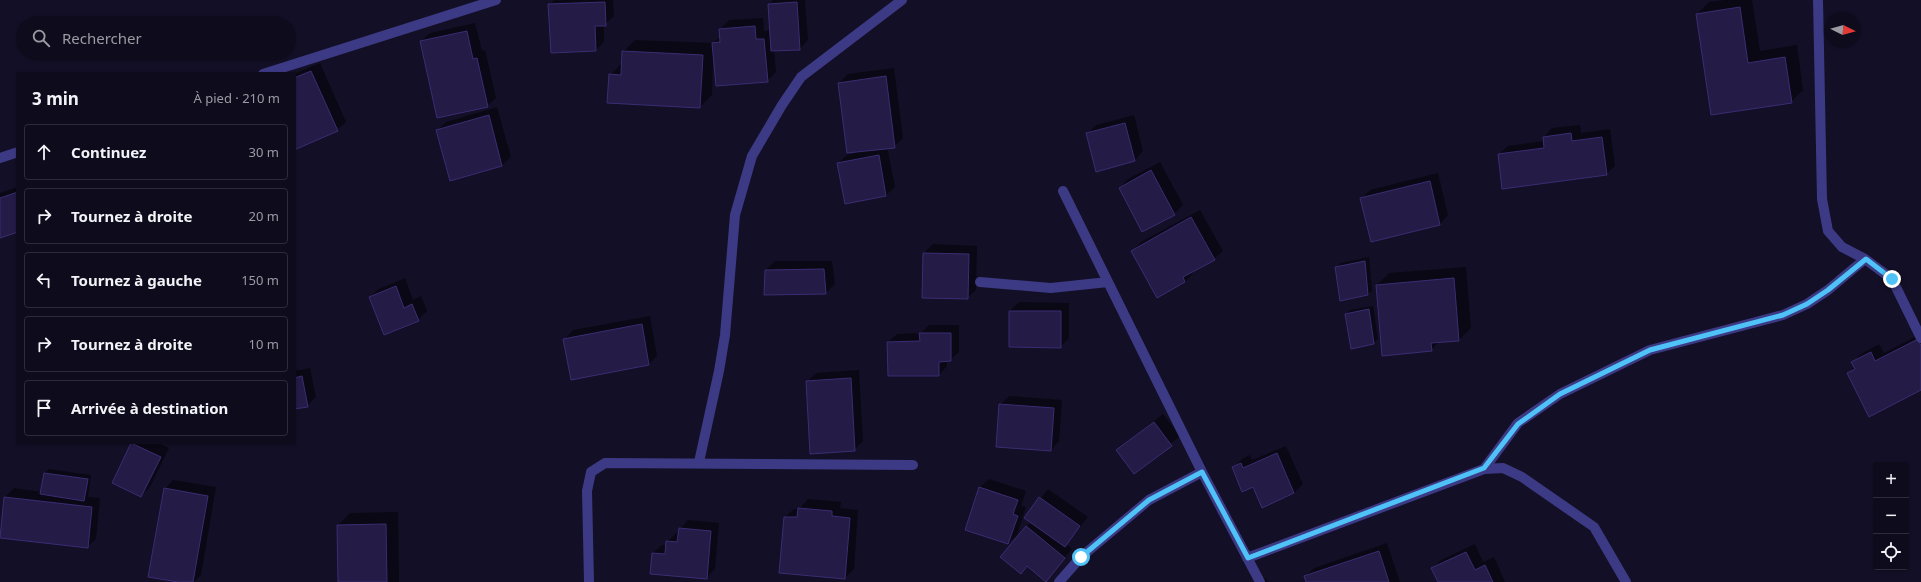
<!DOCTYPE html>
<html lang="fr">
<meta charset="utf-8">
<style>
body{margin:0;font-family:"Noto Sans",sans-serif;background:#171425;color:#f1f3f6}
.controls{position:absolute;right:12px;bottom:12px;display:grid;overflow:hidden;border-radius:4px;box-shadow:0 1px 3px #0004}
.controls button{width:36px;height:36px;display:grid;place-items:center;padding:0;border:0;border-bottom:1px solid #2e2b3b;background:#0e0b1c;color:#f1f3f6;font:20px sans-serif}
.compass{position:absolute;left:1825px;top:12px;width:36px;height:36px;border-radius:50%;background:#0e0b1c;box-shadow:0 1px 3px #0004;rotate:95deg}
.stop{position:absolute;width:12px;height:12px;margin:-9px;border:3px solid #4fc3f7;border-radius:50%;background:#fff}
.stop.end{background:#4fc3f7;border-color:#fff;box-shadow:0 1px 4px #0008}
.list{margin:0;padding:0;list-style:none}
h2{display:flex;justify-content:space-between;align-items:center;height:52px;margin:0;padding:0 16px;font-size:17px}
h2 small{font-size:13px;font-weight:400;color:#9b9ba3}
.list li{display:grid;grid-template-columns:26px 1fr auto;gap:12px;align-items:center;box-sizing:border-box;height:56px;margin:0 8px 8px;padding:0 8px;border:1px solid #2e2b3b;border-radius:4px}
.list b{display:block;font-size:15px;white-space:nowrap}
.list em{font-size:13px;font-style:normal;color:#9b9ba3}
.icon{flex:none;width:22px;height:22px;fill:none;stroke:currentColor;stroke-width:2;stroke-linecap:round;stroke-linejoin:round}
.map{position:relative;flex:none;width:1921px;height:582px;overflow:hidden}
.search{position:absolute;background:#0e0b1c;box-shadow:0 1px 3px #0004;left:16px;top:16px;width:280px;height:44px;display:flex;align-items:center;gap:10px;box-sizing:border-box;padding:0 14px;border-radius:22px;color:#9b9ba3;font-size:15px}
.panel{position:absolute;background:#0e0b1c;box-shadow:0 1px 3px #0004;left:16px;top:72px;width:280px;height:372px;border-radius:4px}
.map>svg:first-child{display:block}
</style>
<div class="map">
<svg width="1921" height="582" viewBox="0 0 1921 582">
<rect width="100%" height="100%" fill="#130f26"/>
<path fill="#0007" d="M554,0H613L614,16L604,25V42L596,50L549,5Z
M773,0H805L808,40L800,49L774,50L776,72L767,81L713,61L712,95L700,107L610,75L622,63L623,52L635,40L713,43L721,36L720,29L729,20L763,18L764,31L771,30L769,4Z
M1725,0H1752L1760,51L1797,45L1803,90L1791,102L1711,114L1697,14L1709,2Z
M475,23L482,51L485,50L496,98L487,106L421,41L430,33Z
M320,63L346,122L337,130L294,149V74Z
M894,68L903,138L894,147H887L895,187L886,195L846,203L838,163L847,155L855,153L839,83L848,74Z
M497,107L511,157L502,165L451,180L437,131L446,122Z
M1134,115L1143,151L1135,160L1087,134L1096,125Z
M1580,125L1581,133L1610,129L1615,166L1606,174L1499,154L1508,146L1544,141V137L1552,128Z
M1160,162L1183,205L1174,214L1120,188L1128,179Z
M1438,173L1448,215L1440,224L1361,199L1370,190Z
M18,187V231L0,237V193Z
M1200,210L1223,251L1214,259L1192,271L1193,273L1185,282L1133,251L1141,242Z
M933,244L977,246L976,290L967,298L923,297L924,253Z
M1369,257L1372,290L1368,295L1341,300L1336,267L1341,263Z
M775,261H832L835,284L826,293L765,294L766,270Z
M1466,267L1471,328L1459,340L1439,342L1431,350L1377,285L1389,273Z
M405,278L413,300L421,296L427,311L418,320L370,297L379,289Z
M1019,302L1069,303V338L1060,347L1010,346V311Z
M1373,306L1378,339L1373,343L1346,315L1350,310Z
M650,316L657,356L648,365L565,339L573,330Z
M929,325H959V352L950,360L947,361V366L939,375L888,342L897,334L921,333Z
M1921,334V388L1848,373L1855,366L1853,362L1861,354L1879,344L1884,353Z
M310,368L316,397L307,406L294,408V371Z
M859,370L863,441L854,450L807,382L816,373Z
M1009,396L1062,400L1059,441L1051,450L1000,405Z
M1163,414L1180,436L1134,473L1117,450Z
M133,442H156L169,448L150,487L141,496L113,483Z
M1286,446L1303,484L1294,493L1263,506L1254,486L1233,468L1242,459L1250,455L1252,460Z
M49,469L91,475L88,497L100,498L96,539L87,547L1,537L5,497L14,488L42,492L45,473Z
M989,479L1026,491L1021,506L1026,507L1017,535L1008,543L980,487Z
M173,480L216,487L201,575L194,582H184L165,489Z
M1048,489L1088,517L1066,544L1072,549L1046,580L1028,565L1021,573L1026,527L1031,522L1025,518Z
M808,499L841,502L840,508L858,510L854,569L845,578L785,517L794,509H799Z
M398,512L399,582H339L338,525L350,513Z
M688,520L719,523L715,569L706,578L653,553L662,545H667V542L676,533L679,534L680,529Z
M1387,543L1400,582H1307L1305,577L1314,568Z
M1475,544L1483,562L1494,557L1505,582H1439L1433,568L1441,560Z
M1266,578L1268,582H1259Z"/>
<path fill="#241b47" stroke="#3b2d73" d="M605,2L606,26H595L596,51L551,53L548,4Z
M797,2L800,50L771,51L768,4Z
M1740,7L1748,63L1785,57L1792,103L1711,115L1696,14Z
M755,26L756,39H764L768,82L716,86L712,43L720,42L719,29Z
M467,31L473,59L477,58L488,107L437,118L420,41Z
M622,51L703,55L700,108L607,103L609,74L621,75Z
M311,71L338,131L294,150V78Z
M886,76L895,148L847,153L838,83Z
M489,115L502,166L450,181L436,130Z
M1125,123L1135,161L1096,172L1086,133Z
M1571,133L1572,141L1602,137L1607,175L1502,189L1498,154L1544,148L1543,137Z
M879,155L886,196L845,204L837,163Z
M1151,170L1175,215L1142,232L1119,188Z
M1430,181L1440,225L1371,242L1360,198Z
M18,192V232L0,238V198Z
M1191,217L1215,260L1183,277L1185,282L1157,298L1131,251Z
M923,253L969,254L968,299L922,298Z
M1365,261L1368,295L1340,301L1335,267Z
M824,269L826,294L764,295L765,270Z
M1454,278L1459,341L1431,343L1432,351L1382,356L1376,285Z
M396,286L404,308L412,304L419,321L384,335L369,297Z
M1369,309L1374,344L1351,349L1345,314Z
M1009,311H1061V348L1009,347Z
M642,324L649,365L571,380L563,339Z
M919,333H951V361L939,362V376H888L887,342L920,341Z
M1918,339L1921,346V390L1869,417L1847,373L1855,369L1851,362L1871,352L1875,361Z
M302,376L308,407L294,409V378Z
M851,378L855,451L810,454L806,381Z
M999,404L1054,408L1051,451L996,447Z
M1154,422L1172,446L1134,474L1116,450Z
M131,443L161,457L141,497L112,483Z
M1277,453L1294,493L1262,508L1253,487L1242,492L1232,467L1241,463L1243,468Z
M44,473L88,479L84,501L40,494Z
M979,487L1018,500L1013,514L1018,516L1008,544L965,530Z
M164,488L208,496L193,582H178L148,577Z
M4,497L92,507L88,548L0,538Z
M1039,497L1080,526L1065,547L1024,518Z
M798,508L832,511V516L850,518L845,579L779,573L784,517H797Z
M386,524L387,582H338L337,525Z
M1026,526L1065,558L1046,582L1027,566L1021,574L1000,557Z
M679,528L711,531L707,579L650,574L652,553L665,554L666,541L677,542Z
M1379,551L1389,582H1306L1304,576Z
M1466,552L1475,570L1485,565L1493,582H1438L1431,568Z"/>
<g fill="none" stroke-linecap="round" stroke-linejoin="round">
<path stroke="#3d3a85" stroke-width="10" d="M1818,0L1822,199L1828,231L1842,247L1865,259L1892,279L1921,338
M263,74L496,0
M0,158L18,152
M1063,191L1202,472L1260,582
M980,282L1051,288L1108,282
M699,462L719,371L725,335L735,215L752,156L782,105L801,77L902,0
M1484,469L1518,423L1560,394L1650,350L1783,315L1807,304L1828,290L1865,259
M1247,558L1484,469L1503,468L1522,477L1594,527L1626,582
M589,582L587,491L591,472L605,463L913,465
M1059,582L1081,557L1149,500L1202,472"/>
</g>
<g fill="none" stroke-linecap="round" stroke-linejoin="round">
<path stroke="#4fc3f7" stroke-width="5" d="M1081,557L1149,500L1202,472L1248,558L1484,468L1518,424L1560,394L1650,350L1783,315L1807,304L1828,290L1866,259L1892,279"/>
</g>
</svg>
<div class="controls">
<button>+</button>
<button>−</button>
<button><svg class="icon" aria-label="locate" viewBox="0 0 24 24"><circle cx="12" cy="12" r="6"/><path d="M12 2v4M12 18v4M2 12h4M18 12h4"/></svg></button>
</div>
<svg class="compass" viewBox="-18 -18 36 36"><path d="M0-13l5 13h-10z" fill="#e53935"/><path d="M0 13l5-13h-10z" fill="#9b9ba3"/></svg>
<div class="stop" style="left:1081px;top:557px"></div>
<div class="stop end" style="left:1892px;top:279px"></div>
<div class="search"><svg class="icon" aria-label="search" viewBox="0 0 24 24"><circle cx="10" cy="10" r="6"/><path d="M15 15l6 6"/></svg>Rechercher</div>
<section class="panel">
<h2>3 min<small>À pied · 210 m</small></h2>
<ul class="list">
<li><svg class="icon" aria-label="ahead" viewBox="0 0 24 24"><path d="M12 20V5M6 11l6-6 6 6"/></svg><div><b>Continuez</b></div><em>30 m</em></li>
<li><svg class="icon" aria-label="right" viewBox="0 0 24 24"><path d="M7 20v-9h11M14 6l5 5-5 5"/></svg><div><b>Tournez à droite</b></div><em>20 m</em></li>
<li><svg class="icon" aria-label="left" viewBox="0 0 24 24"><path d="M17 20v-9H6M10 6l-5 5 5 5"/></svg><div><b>Tournez à gauche</b></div><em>150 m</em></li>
<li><svg class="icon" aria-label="right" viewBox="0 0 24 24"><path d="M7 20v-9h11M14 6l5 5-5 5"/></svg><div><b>Tournez à droite</b></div><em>10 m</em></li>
<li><svg class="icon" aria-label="arrive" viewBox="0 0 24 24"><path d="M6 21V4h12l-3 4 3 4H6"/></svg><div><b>Arrivée à destination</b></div></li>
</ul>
</section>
</div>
